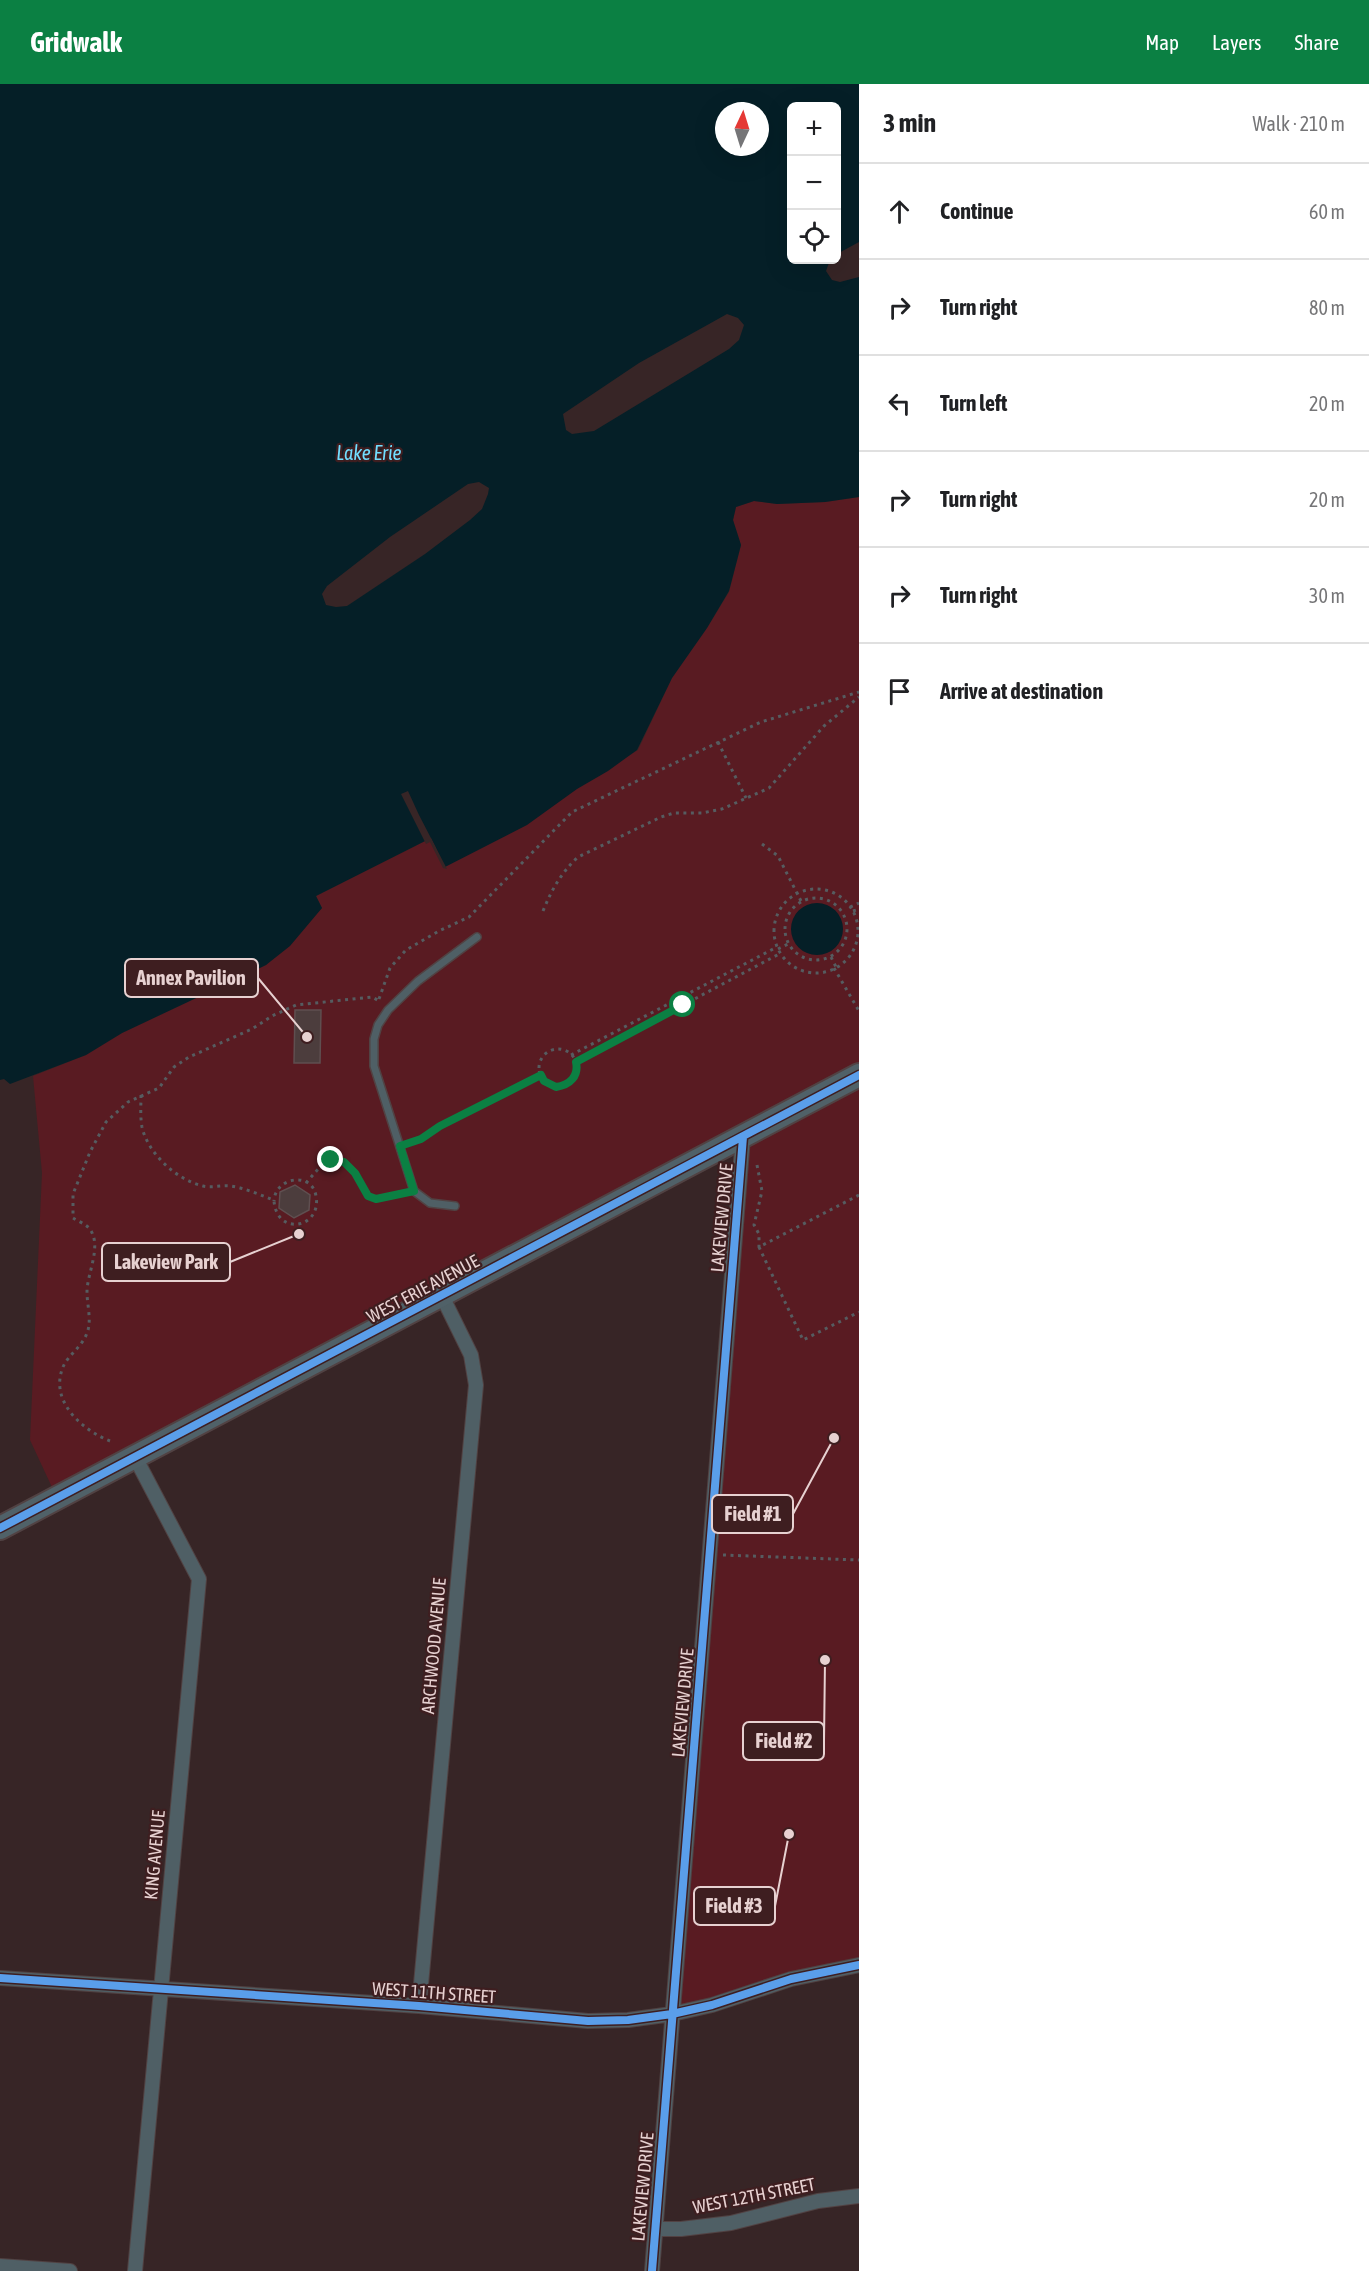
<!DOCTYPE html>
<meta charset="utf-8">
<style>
body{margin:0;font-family:"Asap Condensed",sans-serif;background:#f2f2f2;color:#202124}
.controls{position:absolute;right:18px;top:18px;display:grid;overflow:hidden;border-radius:9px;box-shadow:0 6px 24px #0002}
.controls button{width:54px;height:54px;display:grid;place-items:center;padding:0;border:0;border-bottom:2px solid #e0e0e0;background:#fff;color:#202124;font:30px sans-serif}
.compass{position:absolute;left:715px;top:18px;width:54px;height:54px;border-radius:50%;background:#fff;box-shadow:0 6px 24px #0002;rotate:4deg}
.stop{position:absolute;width:18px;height:18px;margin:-14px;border:4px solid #0b8043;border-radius:50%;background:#fff}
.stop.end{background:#0b8043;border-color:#fff;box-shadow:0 2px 6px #0008}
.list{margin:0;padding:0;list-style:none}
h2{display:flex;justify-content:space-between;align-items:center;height:78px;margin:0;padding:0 24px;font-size:26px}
h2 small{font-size:20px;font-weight:400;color:#757577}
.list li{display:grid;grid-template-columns:39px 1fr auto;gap:18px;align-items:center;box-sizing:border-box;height:96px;padding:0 24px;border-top:2px solid #e0e0e0}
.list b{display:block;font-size:22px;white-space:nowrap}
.list em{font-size:20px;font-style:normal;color:#757577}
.icon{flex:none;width:33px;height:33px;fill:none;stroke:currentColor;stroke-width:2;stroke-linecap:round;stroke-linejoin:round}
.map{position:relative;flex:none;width:859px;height:2187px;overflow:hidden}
header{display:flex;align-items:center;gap:36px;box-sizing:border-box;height:84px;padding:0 30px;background:#0b8043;color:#fff}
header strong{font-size:28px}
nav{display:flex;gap:33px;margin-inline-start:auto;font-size:21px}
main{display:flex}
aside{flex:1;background:#fff}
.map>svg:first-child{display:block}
</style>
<header>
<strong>Gridwalk</strong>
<nav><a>Map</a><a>Layers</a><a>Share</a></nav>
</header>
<main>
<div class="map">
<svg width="859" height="2187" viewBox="0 0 859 2187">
<rect width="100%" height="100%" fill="#372526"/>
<path fill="#591b22" d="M859,413V1881L672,1930L743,1053L57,1414L30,1356L42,1089L33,992L86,971L122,949L266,881L322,824L316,812L431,754L446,782L638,666L672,594L707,544L729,508L741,461L733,436L736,423L754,417L777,420L825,418Z"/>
<path fill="#051f27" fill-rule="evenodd" d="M0,0H859V413L825,418L777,420L754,417L736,423L733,436L741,461L729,507L707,544L672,594L637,666L608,687L577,705L527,741L445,783L431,754L316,812L322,824L290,862L266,881L122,949L86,971L10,1000L4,995L0,996ZM792,22H836V176H792ZM724,27H760V63H724Z
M791 845a26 26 0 1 1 52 0a26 26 0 1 1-52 0Z"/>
<path fill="#372526" d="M859,158V193L840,198L832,196L826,187L830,176H836L837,170Z
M727,230L738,234L744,241L739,256L729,265L594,347L572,350L566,346L563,330L639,279Z
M479,398L489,404L488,410L482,425L470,436L425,470L347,522L336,523L326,521L322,510L327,502L390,453L468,400Z
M408,707L419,731L447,785L443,784L430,758L426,760L401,710Z"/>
<path fill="#4c3d3d" stroke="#5f4f50" stroke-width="1.5" d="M295,926H321L320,979H294Z
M295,1101L310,1111L309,1126L294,1134L279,1124L280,1108Z"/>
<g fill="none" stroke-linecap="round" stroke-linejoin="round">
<g stroke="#514243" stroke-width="10">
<path id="lane" d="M455,1122L430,1119L414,1107L374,982V955L378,941L388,926L418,897L477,853"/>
</g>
<g stroke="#514243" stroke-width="16">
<path id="street" d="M135,1373L199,1495L135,2187
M0,1894L419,1922L588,1937L628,1936L672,1930L712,1921L791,1895L859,1881
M419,1922L476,1301L471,1271L442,1212
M655,2145H681L731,2139L818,2117L859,2112
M0,2182L70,2187
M652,2187L743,1053"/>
</g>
<g stroke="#514243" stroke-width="26">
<path id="primary" d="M0,1444L859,991"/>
</g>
<path stroke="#565c60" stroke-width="3" stroke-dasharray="3 4.5" stroke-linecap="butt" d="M718,658L746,714
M762,760L778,772L801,817
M774 847a42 42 0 1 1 84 0a42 42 0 1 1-84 0Z
M785 845a31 31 0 1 1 62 0a31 31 0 1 1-62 0Z
M850,823L859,819
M543,827C552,805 561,789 578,773L661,733L674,729H702L722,725L769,704L824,642L859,613
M853,827L859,825
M778,865L788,860
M831,873L836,883
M834,884L859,927
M379,915L390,884L406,866L439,847L469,833L572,728L761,638L859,608
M539 984a19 19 0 1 1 38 0a19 19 0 1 1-38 0Z
M571,971L777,863
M576,978L781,869
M141,1011C141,1022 140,1032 142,1043C148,1070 177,1096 203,1102C212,1104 221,1101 231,1102C244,1104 258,1110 271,1115L274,1117C277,1153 322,1144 316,1112C312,1087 275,1093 274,1117
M410,1058L421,1055L440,1042L541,991
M757,1081L762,1107L754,1141L759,1150V1163
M306,1099L319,1084L331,1076C364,1081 358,1112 376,1115C384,1117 396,1112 404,1110
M859,1111L759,1163L803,1256L859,1228
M110,1357C82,1346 49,1317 63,1283C68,1271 82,1263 87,1249C92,1237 87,1221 87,1208C87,1189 103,1161 89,1144C85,1140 78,1137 73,1134V1110L90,1068L106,1038L128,1018L159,1004L174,983L189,973L252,945L272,932L296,921L372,913L381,918
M723,1471L859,1476"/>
<use href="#lane" stroke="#4f5f65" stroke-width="7"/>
<use href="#street" stroke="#4f5f65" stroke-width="14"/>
<use href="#primary" stroke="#506168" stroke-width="22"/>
<g stroke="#3e1e20" stroke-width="11">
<path id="cycleway" d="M0,1444L859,991
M0,1894L419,1922L588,1937L628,1936L672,1930L712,1921L791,1895L859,1881
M652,2187L743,1053"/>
</g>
<use href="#cycleway" stroke="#5a9eea" stroke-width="8"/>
</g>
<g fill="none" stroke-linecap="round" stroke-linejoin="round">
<path stroke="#0b8043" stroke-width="8" d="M331,1076L344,1078L355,1089L368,1112L376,1115L414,1107L400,1062L421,1055L440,1042L541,991L544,997L556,1003C570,1001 579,992 576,978L683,921"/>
</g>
<g text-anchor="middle" stroke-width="4.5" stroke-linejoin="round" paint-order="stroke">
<g font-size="18" fill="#e7d1d1" stroke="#3e1e20">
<text transform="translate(722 1134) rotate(-85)" y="6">LAKEVIEW DRIVE</text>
<text transform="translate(423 1205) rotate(-28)" y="6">WEST ERIE AVENUE</text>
<text transform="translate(434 1562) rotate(-85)" y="6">ARCHWOOD AVENUE</text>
<text transform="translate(683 1619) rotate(-85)" y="6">LAKEVIEW DRIVE</text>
<text transform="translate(155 1771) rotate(-85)" y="6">KING AVENUE</text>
<text transform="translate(434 1909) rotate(4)" y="6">WEST 11TH STREET</text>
<text transform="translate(643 2103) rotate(-85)" y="6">LAKEVIEW DRIVE</text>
<text transform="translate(754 2112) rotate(-11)" y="6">WEST 12TH STREET</text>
</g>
<g font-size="20" font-style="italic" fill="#72deff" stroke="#3e1e20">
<text x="369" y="376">Lake Erie</text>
</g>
</g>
<path fill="none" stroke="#e7d1d1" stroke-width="2" d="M307 953L258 894M299 1150L230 1178M834 1354L793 1430M825 1576L824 1657M789 1750L775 1822"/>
<g fill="#e7d1d1" stroke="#3e1e20" stroke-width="2">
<circle cx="307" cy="953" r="6"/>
<circle cx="299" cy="1150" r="6"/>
<circle cx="834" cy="1354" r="6"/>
<circle cx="825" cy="1576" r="6"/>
<circle cx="789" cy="1750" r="6"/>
</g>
<g fill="#3e1e20" stroke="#e7d1d1" stroke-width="2">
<rect x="125" y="875" width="133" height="38" rx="6"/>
<rect x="102" y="1159" width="128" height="38" rx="6"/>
<rect x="712" y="1411" width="81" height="38" rx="6"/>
<rect x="743" y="1638" width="81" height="38" rx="6"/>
<rect x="694" y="1803" width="81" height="38" rx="6"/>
</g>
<g font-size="20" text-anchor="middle" font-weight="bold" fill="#e7d1d1">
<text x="191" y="901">Annex Pavilion</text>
<text x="166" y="1185">Lakeview Park</text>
<text x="753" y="1437">Field #1</text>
<text x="784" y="1664">Field #2</text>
<text x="734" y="1829">Field #3</text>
</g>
</svg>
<div class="controls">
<button>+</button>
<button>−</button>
<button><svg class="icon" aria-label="locate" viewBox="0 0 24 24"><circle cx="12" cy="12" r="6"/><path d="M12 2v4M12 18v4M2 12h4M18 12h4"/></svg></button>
</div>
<svg class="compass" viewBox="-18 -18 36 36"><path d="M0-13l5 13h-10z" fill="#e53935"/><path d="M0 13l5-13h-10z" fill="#757577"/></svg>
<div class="stop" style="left:683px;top:921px"></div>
<div class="stop end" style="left:331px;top:1076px"></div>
</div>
<aside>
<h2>3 min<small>Walk · 210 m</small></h2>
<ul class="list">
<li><svg class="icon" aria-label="ahead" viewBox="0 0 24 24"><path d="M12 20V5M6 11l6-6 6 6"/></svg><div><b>Continue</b></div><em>60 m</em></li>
<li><svg class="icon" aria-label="right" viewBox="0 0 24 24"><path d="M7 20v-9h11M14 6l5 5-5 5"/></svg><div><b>Turn right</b></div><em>80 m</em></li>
<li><svg class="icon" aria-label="left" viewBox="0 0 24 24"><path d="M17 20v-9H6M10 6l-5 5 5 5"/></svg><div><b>Turn left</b></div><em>20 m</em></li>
<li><svg class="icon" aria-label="right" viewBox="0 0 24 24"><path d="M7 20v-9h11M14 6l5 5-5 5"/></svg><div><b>Turn right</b></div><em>20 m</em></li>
<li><svg class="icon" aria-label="right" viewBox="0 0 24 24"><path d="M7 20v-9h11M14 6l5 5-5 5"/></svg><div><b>Turn right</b></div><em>30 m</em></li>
<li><svg class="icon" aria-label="arrive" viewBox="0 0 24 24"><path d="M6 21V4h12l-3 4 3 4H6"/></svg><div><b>Arrive at destination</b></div></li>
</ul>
</aside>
</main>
